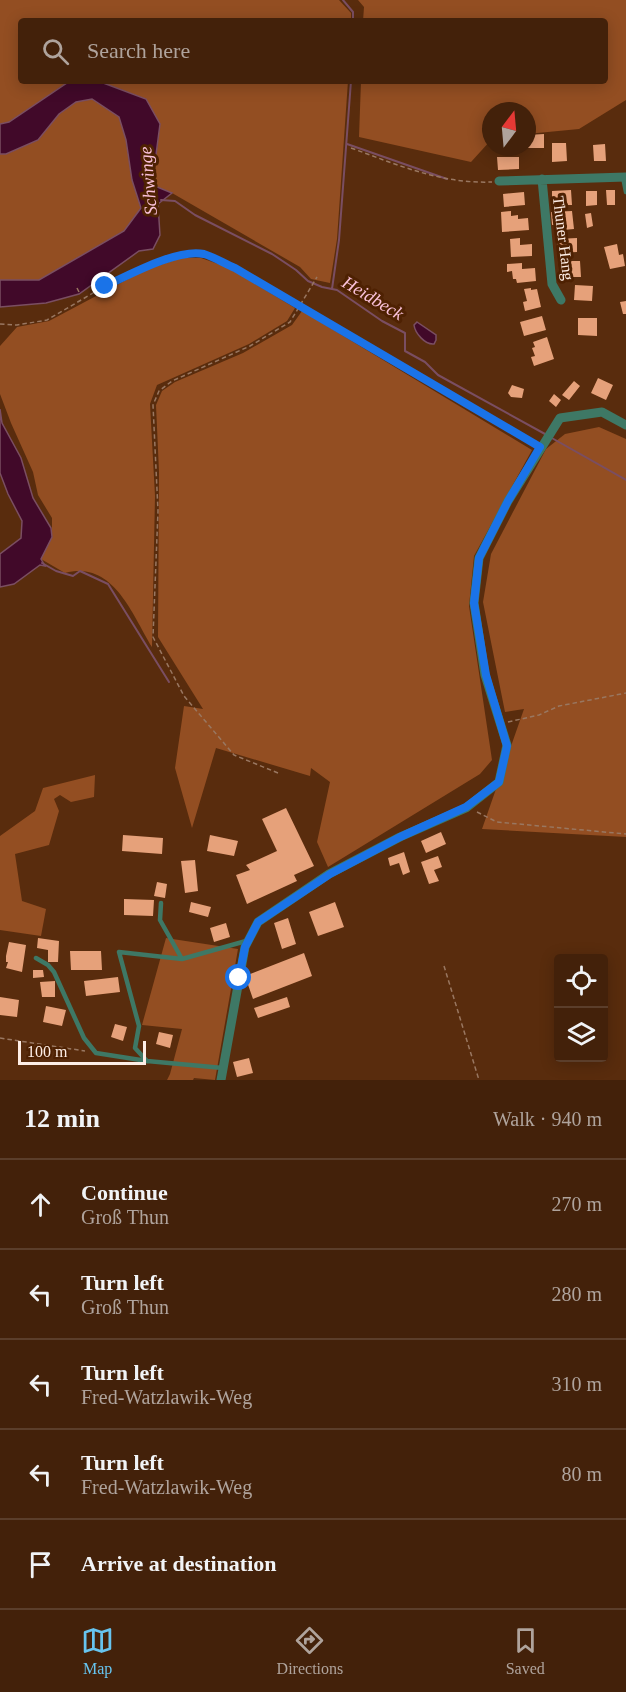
<!DOCTYPE html>
<meta charset="utf-8">
<style>
body{margin:0;font-family:Georgia,serif;background:#4a2913;color:#f1f3f6}
.controls{position:absolute;right:18px;bottom:18px;display:grid;overflow:hidden;border-radius:6px;box-shadow:0 3px 15px #0003}
.controls button{width:54px;height:54px;display:grid;place-items:center;padding:0;border:0;border-bottom:2px solid #5b3e2b;background:#43210a;color:#f1f3f6;font:30px sans-serif}
.compass{position:absolute;left:482px;top:102px;width:54px;height:54px;border-radius:50%;background:#43210a;box-shadow:0 3px 15px #0003;rotate:16deg}
.scale{position:absolute;left:18px;bottom:15px;width:128px;box-sizing:border-box;padding-left:6px;border:3px solid #feeee6;border-top:0;font-size:16px;line-height:21px;white-space:nowrap;color:#feeee6;-webkit-text-stroke:4px #4e2102;paint-order:stroke}
.stop{position:absolute;width:18px;height:18px;margin:-14px;border:4px solid #1a73e8;border-radius:50%;background:#fff}
.stop.end{background:#1a73e8;border-color:#fff;box-shadow:0 2px 6px #0008}
.list{margin:0;padding:0;list-style:none}
h2{display:flex;justify-content:space-between;align-items:center;height:78px;margin:0;padding:0 24px;font-size:26px}
h2 small{font-size:20px;font-weight:400;color:#afa39c}
.list li{display:grid;grid-template-columns:39px 1fr auto;gap:18px;align-items:center;box-sizing:border-box;height:90px;padding:0 24px;border-top:2px solid #5b3e2b}
.list b{display:block;font-size:22px;white-space:nowrap}
.list p{margin:0;font-size:20px;white-space:nowrap;color:#afa39c}
.list em{font-size:20px;font-style:normal;color:#afa39c}
.icon{flex:none;width:33px;height:33px;fill:none;stroke:currentColor;stroke-width:2;stroke-linecap:round;stroke-linejoin:round}
.map{position:relative;flex:none;width:626px;height:1080px;overflow:hidden}
.search{position:absolute;background:#43210a;box-shadow:0 3px 15px #0003;left:18px;right:18px;top:18px;height:66px;display:flex;align-items:center;gap:15px;box-sizing:border-box;padding:0 21px;border-radius:6px;color:#afa39c;font-size:22px}
.sheet{height:528px;background:#43210a}
nav{display:flex;justify-content:space-around;align-items:center;box-sizing:border-box;height:84px;border-top:2px solid #5b3e2b;background:#43210a;font-size:16px;color:#afa39c}
nav a{display:grid;justify-items:center;gap:3px}
nav .on{color:#67c4ef}
.map>svg:first-child{display:block}
</style>
<div class="map">
<svg width="626" height="1080" viewBox="0 0 626 1080">
<rect width="100%" height="100%" fill="#592c0d"/>
<path fill="#934e22" d="M0,0H339L351,13V21H21V81H70L9,122L0,124Z
M358,0H626V100L579,129L527,134V111H491V140L471,162L359,137L361,81H605V21H363L364,7Z
M98,81H348L337,239L330,283L311,279L300,267L172,193L157,187L153,178L160,125Z
M92,99L119,117L126,140L132,180L141,208L124,231L39,280H0V154H6L37,140L59,114L76,102Z
M181,258H201L227,267L295,308L287,321L249,344L157,385L150,404L155,496L152,647C132,614 113,560 65,573L41,559L52,537V518L38,495L33,472L11,423L0,394V346L17,327L49,321L145,270Z
M302,311L532,450L474,556L469,606L492,760L480,774L328,867L317,842L330,782L311,768L310,776L216,748L192,828L175,768L184,706L203,709L158,637L159,472L156,405L162,391L175,382L243,353L292,325Z
M599,427L626,439V837L482,829L524,709L505,712L483,602L491,554L546,449L565,434Z
M95,775L94,797L71,802L60,795L54,799L59,811L49,845L15,854L22,901L46,909L41,936L0,930V836L35,811L43,788Z
M166,938L238,949L215,1080L194,1078L193,1080H167L170,1074L182,1029L142,1025Z"/>
<path fill="#410929" stroke="#7a4e62" stroke-width="1.5" d="M70,81H98L146,99L160,124L153,178L157,187L172,193L158,204L160,235L153,249L139,251L79,294L46,303L0,307V280H39L124,231L141,208L132,180L126,140L119,117L92,99L76,102L59,114L38,140L6,154H0V124L9,122Z
M417,322L436,335V340L434,344C425,345 415,333 414,325Z
M0,409L2,423L21,458L33,498L51,528L52,537L41,559L45,566L40,565L14,584L0,587V554L21,538L22,521L8,494L0,473Z"/>
<g fill="none" stroke-linecap="round" stroke-linejoin="round">
<path stroke="#7a4e62" stroke-width="2" d="M343,0L353,12V21
M347,144L447,179
M161,200L175,201L195,215L272,254L296,270L308,281L322,287L337,290L382,321L405,333V351L425,362L438,375L545,434
M332,289L339,240L351,81
M550,437L626,480
M42,563L56,571L73,576L80,571L108,584L169,682"/>
</g>
<path fill="#e6a17a" d="M544,134V148H527V135Z
M552,143H566L567,161L552,162Z
M605,144L606,161H594L593,145Z
M497,157H519V169L498,170Z
M571,190L572,205H552V191Z
M606,190H615V205H607Z
M586,191H597V205L586,206Z
M524,192L525,205L504,207L503,194Z
M511,211V216L518,215V219L528,218L529,230L502,232L501,212Z
M572,211L574,229L563,230L562,224L552,225L551,212Z
M591,213L593,226L587,228L585,214Z
M520,238V245L532,244V256L511,257L510,239Z
M577,238V252L558,253L557,239Z
M617,244L619,255L623,254L625,266L610,269L604,247Z
M561,261H580L581,277H561Z
M522,263V269L535,268L536,281L517,283L516,279H513L512,271L507,272V264Z
M575,285L593,286L592,301L574,300Z
M531,288V290L537,289L541,307L525,311L523,302L527,301L524,289Z
M626,301V314H623L620,302Z
M542,316L546,330L524,336L520,322Z
M578,318H597V336L578,335Z
M547,337L554,359L534,366L531,357L535,356L532,348L535,347L533,342Z
M598,378L613,385L606,400L591,393Z
M574,381L580,386L569,400L562,395Z
M512,385L524,389L522,398L511,397L508,393Z
M554,394L561,400L556,407L549,401Z
M286,808L314,866L294,875L297,881L247,904L236,875L250,870L246,865L277,851L262,819Z
M441,832L446,844L426,853L421,841Z
M123,835L163,838L162,854L122,851Z
M210,835L238,841L234,856L207,851Z
M404,852L410,872L403,875L399,863L390,866L388,858Z
M438,856L442,867L434,870L439,881L429,884L421,862Z
M195,860L198,891L185,893L181,861Z
M157,882L167,884L165,898L154,896Z
M124,899L154,900L153,916L124,915Z
M191,902L211,907L208,917L189,912Z
M335,902L344,927L318,936L309,912Z
M288,918L296,944L282,949L274,923Z
M226,923L230,937L214,942L210,928Z
M38,938L59,941L58,962H48V950L37,948Z
M9,942L26,945L22,972L6,968L8,962H6V956Z
M70,951H101L102,970H71Z
M304,953L312,976L253,999L245,976Z
M33,970H43L44,977L33,978Z
M118,977L120,992L86,996L84,981Z
M55,981V997H42L40,982Z
M0,997L19,1000L17,1017L0,1015Z
M287,997L290,1007L258,1018L254,1008Z
M46,1006L66,1010L62,1026L43,1022Z
M115,1024L127,1027L123,1041L111,1037Z
M159,1032L173,1035L170,1048L156,1044Z
M249,1058L253,1073L237,1077L233,1062Z"/>
<g fill="none" stroke-linecap="round" stroke-linejoin="round">
<path stroke="#997761" stroke-width="1.5" stroke-dasharray="4.5 3" stroke-linecap="butt" d="M351,148C398,165 441,184 492,182
M77,288L80,294
M0,324L17,325L47,320L105,286L149,266L179,256L202,254L235,268L533,443
M508,722L539,715L559,706L626,693
M278,773L234,755L184,696L153,637L158,511L153,405L159,391L172,381L250,346L290,322L317,277
M477,812L497,822L626,834
M444,966L479,1080
M0,1038L85,1051"/>
<path stroke="#3e7865" stroke-width="4.5" d="M623,177L626,192
M161,903L160,920L182,959
M36,958L48,965L54,972L84,1038L96,1053L147,1061L223,1068
M147,1061L135,1048L139,1026L119,952L182,959L246,941"/>
<path stroke="#3e7865" stroke-width="9" d="M542,179L552,284L561,300
M499,181L626,177
M221,1080L245,947L258,922L329,874L400,837L466,808L499,782L507,745L485,675L474,603L479,558L508,501L560,418L602,412L626,425"/>
</g>
<g fill="none" stroke-linecap="round" stroke-linejoin="round">
<path stroke="#1a73e8" stroke-width="8" d="M105,286C129,275 178,248 204,254C214,257 225,264 235,268L540,447L508,501L479,558L474,603L486,675L507,746L499,782L466,807L400,837L330,874L258,922L245,947L239,978"/>
</g>
<g text-anchor="middle" stroke-width="6" stroke-linejoin="round" paint-order="stroke">
<g font-size="16" fill="#feeee6" stroke="#4e2102">
<text transform="translate(564 238) rotate(83)" y="6">Thuner Hang</text>
</g>
<g font-size="18" font-style="italic" fill="#fbc2db" stroke="#4e2102">
<text transform="translate(148 181) rotate(-95)" y="6">Schwinge</text>
<text transform="translate(373 298) rotate(31)" y="6">Heidbeck</text>
</g>
</g>
</svg>
<div class="controls">
<button><svg class="icon" aria-label="locate" viewBox="0 0 24 24"><circle cx="12" cy="12" r="6"/><path d="M12 2v4M12 18v4M2 12h4M18 12h4"/></svg></button>
<button><svg class="icon" aria-label="layers" viewBox="0 0 24 24"><path d="M12 4l9 5-9 5-9-5zM3 14l9 5 9-5"/></svg></button>
</div>
<svg class="compass" viewBox="-18 -18 36 36"><path d="M0-13l5 13h-10z" fill="#e53935"/><path d="M0 13l5-13h-10z" fill="#afa39c"/></svg>
<div class="scale">100 m</div>
<div class="stop" style="left:239px;top:978px"></div>
<div class="stop end" style="left:105px;top:286px"></div>
<div class="search"><svg class="icon" aria-label="search" viewBox="0 0 24 24"><circle cx="10" cy="10" r="6"/><path d="M15 15l6 6"/></svg>Search here</div>
</div>
<section class="sheet">
<h2>12 min<small>Walk · 940 m</small></h2>
<ul class="list">
<li><svg class="icon" aria-label="ahead" viewBox="0 0 24 24"><path d="M12 20V5M6 11l6-6 6 6"/></svg><div><b>Continue</b><p>Groß Thun</p></div><em>270 m</em></li>
<li><svg class="icon" aria-label="left" viewBox="0 0 24 24"><path d="M17 20v-9H6M10 6l-5 5 5 5"/></svg><div><b>Turn left</b><p>Groß Thun</p></div><em>280 m</em></li>
<li><svg class="icon" aria-label="left" viewBox="0 0 24 24"><path d="M17 20v-9H6M10 6l-5 5 5 5"/></svg><div><b>Turn left</b><p>Fred-Watzlawik-Weg</p></div><em>310 m</em></li>
<li><svg class="icon" aria-label="left" viewBox="0 0 24 24"><path d="M17 20v-9H6M10 6l-5 5 5 5"/></svg><div><b>Turn left</b><p>Fred-Watzlawik-Weg</p></div><em>80 m</em></li>
<li><svg class="icon" aria-label="arrive" viewBox="0 0 24 24"><path d="M6 21V4h12l-3 4 3 4H6"/></svg><div><b>Arrive at destination</b></div></li>
</ul>
</section>
<nav>
<a class="on"><svg class="icon" aria-label="map" viewBox="0 0 24 24"><path d="M3 6l6-2 6 2 6-2v14l-6 2-6-2-6 2zM9 4v14M15 6v14"/></svg>Map</a>
<a><svg class="icon" aria-label="directions" viewBox="0 0 24 24"><path d="M12 3l9 9-9 9-9-9zM9 14v-3h6M13 9l2 2-2 2"/></svg>Directions</a>
<a><svg class="icon" aria-label="saved" viewBox="0 0 24 24"><path d="M7 4h10v16l-5-4-5 4z"/></svg>Saved</a>
</nav>
